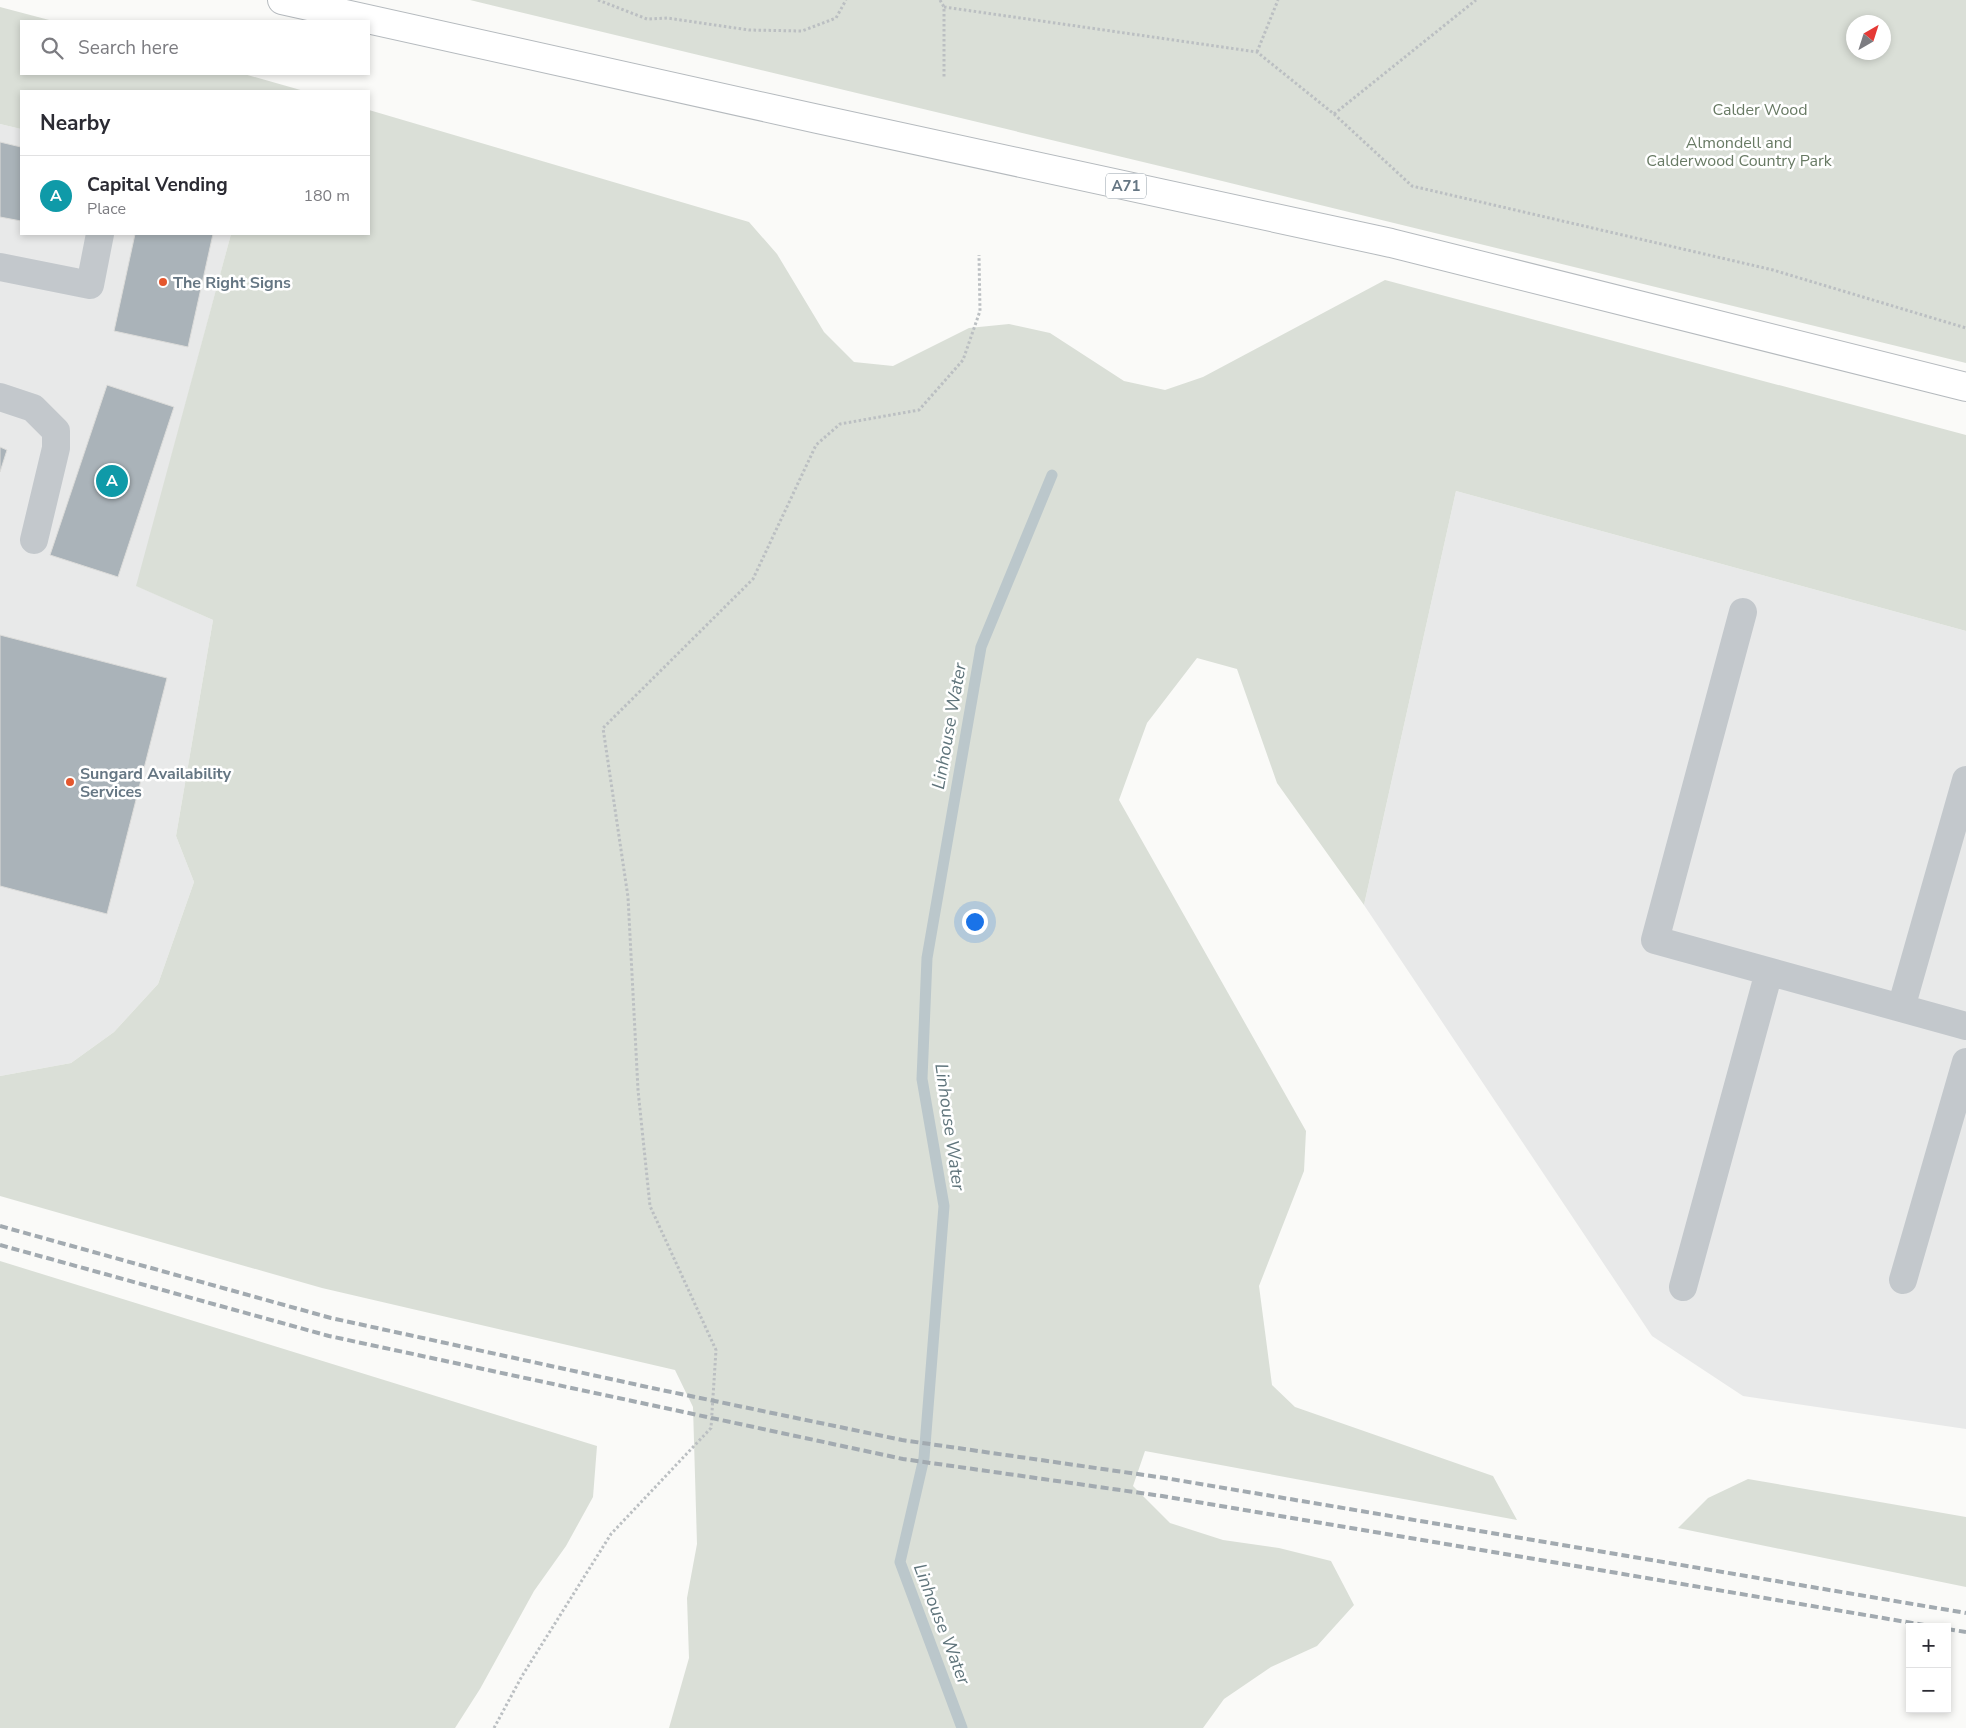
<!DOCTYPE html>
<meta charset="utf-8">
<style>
body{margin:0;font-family:"Nunito Sans",sans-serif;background:#f7f7f7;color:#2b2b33}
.controls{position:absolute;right:15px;bottom:15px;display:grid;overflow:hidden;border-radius:0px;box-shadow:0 2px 8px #0003}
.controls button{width:45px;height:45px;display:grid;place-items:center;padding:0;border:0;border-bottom:1px solid #e1e1e2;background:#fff;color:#2b2b33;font:25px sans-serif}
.compass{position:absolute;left:1846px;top:15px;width:45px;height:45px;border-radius:50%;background:#fff;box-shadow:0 2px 8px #0003;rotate:39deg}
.you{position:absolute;left:974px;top:921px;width:18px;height:18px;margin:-12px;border:4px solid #fff;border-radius:50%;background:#1a73e8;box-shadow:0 0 0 8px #1a73e833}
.badge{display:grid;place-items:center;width:32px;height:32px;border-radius:50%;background:#0f766e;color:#fff;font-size:16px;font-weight:700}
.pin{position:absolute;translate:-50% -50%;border:2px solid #fff;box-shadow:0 1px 5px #0006}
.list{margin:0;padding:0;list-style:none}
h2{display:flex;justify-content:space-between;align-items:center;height:65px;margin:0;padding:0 20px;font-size:21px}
h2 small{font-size:16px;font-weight:400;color:#7c7c81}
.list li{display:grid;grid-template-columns:32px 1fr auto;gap:15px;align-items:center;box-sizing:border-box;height:80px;padding:0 20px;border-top:1px solid #e1e1e2}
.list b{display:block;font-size:19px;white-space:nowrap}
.list p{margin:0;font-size:16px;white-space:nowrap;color:#7c7c81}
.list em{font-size:16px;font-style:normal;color:#7c7c81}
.icon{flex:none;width:28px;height:28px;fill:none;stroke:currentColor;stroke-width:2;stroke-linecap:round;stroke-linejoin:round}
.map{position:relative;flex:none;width:1966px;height:1728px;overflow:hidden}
.search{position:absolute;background:#fff;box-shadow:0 2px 8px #0003;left:20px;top:20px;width:350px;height:55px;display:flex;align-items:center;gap:12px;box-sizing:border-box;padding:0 18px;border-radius:0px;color:#7c7c81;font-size:19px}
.panel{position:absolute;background:#fff;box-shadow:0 2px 8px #0003;left:20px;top:90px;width:350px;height:145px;border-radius:0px}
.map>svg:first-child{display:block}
</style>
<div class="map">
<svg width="1966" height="1728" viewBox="0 0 1966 1728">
<rect width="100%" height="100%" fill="#fafaf8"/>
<path fill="#e8e9e9" d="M0,124L21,129V234H231L137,586L213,620L176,836L194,882L158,984L114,1032L71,1063L0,1076Z
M1456,491L1966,631V1429L1743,1396L1652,1336L1364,905Z"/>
<path fill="#dadfd7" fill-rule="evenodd" d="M470,0H1966V363L1218,180ZM1854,22H1884V52H1854Z
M0,7L53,21H21V74H244L304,91H21V129L0,124Z
M369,110L749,222L777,254L824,332L854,362L893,366L969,328L1009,324L1050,333L1124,381L1165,390L1203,377L1385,280L1966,435V631L1456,491L1364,905L1277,783L1237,669L1197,658L1147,723L1119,800L1306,1131L1304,1171L1259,1286L1272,1385L1295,1407L1493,1476L1517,1520L1145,1451L1133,1486L1170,1523L1223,1540L1279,1548L1331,1561L1354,1605L1317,1646L1271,1667L1224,1699L1203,1728H669L689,1658L687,1598L697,1544L693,1407L675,1370L322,1288L0,1196V1076L71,1063L114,1032L158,984L194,882L176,836L213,620L136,586L231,234H369Z
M0,1261L597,1446L593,1497L566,1546L534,1591L480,1689L455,1728H0Z
M1748,1479L1966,1517V1587L1678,1528L1708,1498Z"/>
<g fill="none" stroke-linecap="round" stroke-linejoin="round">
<path stroke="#bbc7cb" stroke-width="11" d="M962,1728L900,1562L924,1458L944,1206L922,1079L927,958L981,647L1052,475"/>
</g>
<path fill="#aab3b9" stroke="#dcdcda" d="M0,142L21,147V221L0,217Z
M135,234H213L188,347L114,331Z
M107,385L174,407L118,577L50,555Z
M0,447L7,450L0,472Z
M0,635L167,678L107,914L0,886Z"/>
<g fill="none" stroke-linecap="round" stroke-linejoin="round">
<g stroke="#b5babe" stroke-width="30">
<path id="major" d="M282,0L818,119L1391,243L1966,387"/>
</g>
<path stroke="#bbbfc2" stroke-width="3" stroke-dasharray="2.5 2.5" stroke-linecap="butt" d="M598,0L647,19L667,18L749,30L802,31L836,18L846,0
M940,0L944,7V78
M944,7L1257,52L1334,114L1412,186L1773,270L1966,328
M1257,52L1278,0
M1334,114L1476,0
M494,1728L522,1676L611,1534L711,1428L716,1350L650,1206L638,1090L628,897L603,728L753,579L816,445L840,424L919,410L963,360L980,311L979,255"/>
<path stroke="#c3c8cc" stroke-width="28" d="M0,267L90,285L100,234
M0,397L33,408L56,431V448L34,540
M1743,612L1655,940L1966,1026
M1901,1008L1966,780
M1903,1280L1966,1062
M1683,1287L1769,972"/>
<use href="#major" stroke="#fff" stroke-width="28"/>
<path stroke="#a2aab0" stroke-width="4" stroke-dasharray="8 4" stroke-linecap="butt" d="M0,1226L331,1318L652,1388L902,1440L1165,1478L1966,1613
M0,1245L329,1336L903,1459L1162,1496L1936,1627
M1947,1629L1966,1632"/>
</g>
<g fill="#e4572e" stroke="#fff" stroke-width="2">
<circle cx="163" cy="282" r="5"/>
<circle cx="70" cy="782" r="5"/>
</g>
<g text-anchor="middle" stroke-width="5" stroke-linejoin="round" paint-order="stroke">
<rect fill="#fff" stroke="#939fa8" stroke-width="1" x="1106" y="173.5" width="40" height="25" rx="4"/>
<g font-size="15" font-weight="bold" fill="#657683">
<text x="1126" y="191">A71</text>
</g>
<g font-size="16" fill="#687a64" stroke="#fff">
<text x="1760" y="115">Calder Wood</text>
<text x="1739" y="148">Almondell and<tspan x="1739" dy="18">Calderwood Country Park</tspan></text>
</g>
<g font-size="16" font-weight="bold" fill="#657683" stroke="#fff" text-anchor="start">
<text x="173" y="288">The Right Signs</text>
<text x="80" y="779">Sungard Availability<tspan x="80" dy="18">Services</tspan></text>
</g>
<g font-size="18" font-style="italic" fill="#60757c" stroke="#fff">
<text transform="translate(949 726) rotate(-80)" y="6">Linhouse Water</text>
<text transform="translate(950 1127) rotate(82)" y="6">Linhouse Water</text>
<text transform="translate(942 1624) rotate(69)" y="6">Linhouse Water</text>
</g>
</g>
</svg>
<div class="controls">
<button>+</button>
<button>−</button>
</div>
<svg class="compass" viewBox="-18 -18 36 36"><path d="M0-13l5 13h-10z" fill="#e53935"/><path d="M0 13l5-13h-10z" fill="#7c7c81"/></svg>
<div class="you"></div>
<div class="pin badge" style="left:112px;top:481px;background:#0f9aa8">A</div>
<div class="search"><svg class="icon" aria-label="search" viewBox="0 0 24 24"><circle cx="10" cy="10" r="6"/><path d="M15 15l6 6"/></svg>Search here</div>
<section class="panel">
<h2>Nearby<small></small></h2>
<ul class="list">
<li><span class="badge" style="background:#0f9aa8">A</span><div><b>Capital Vending</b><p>Place</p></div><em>180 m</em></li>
</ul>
</section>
</div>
